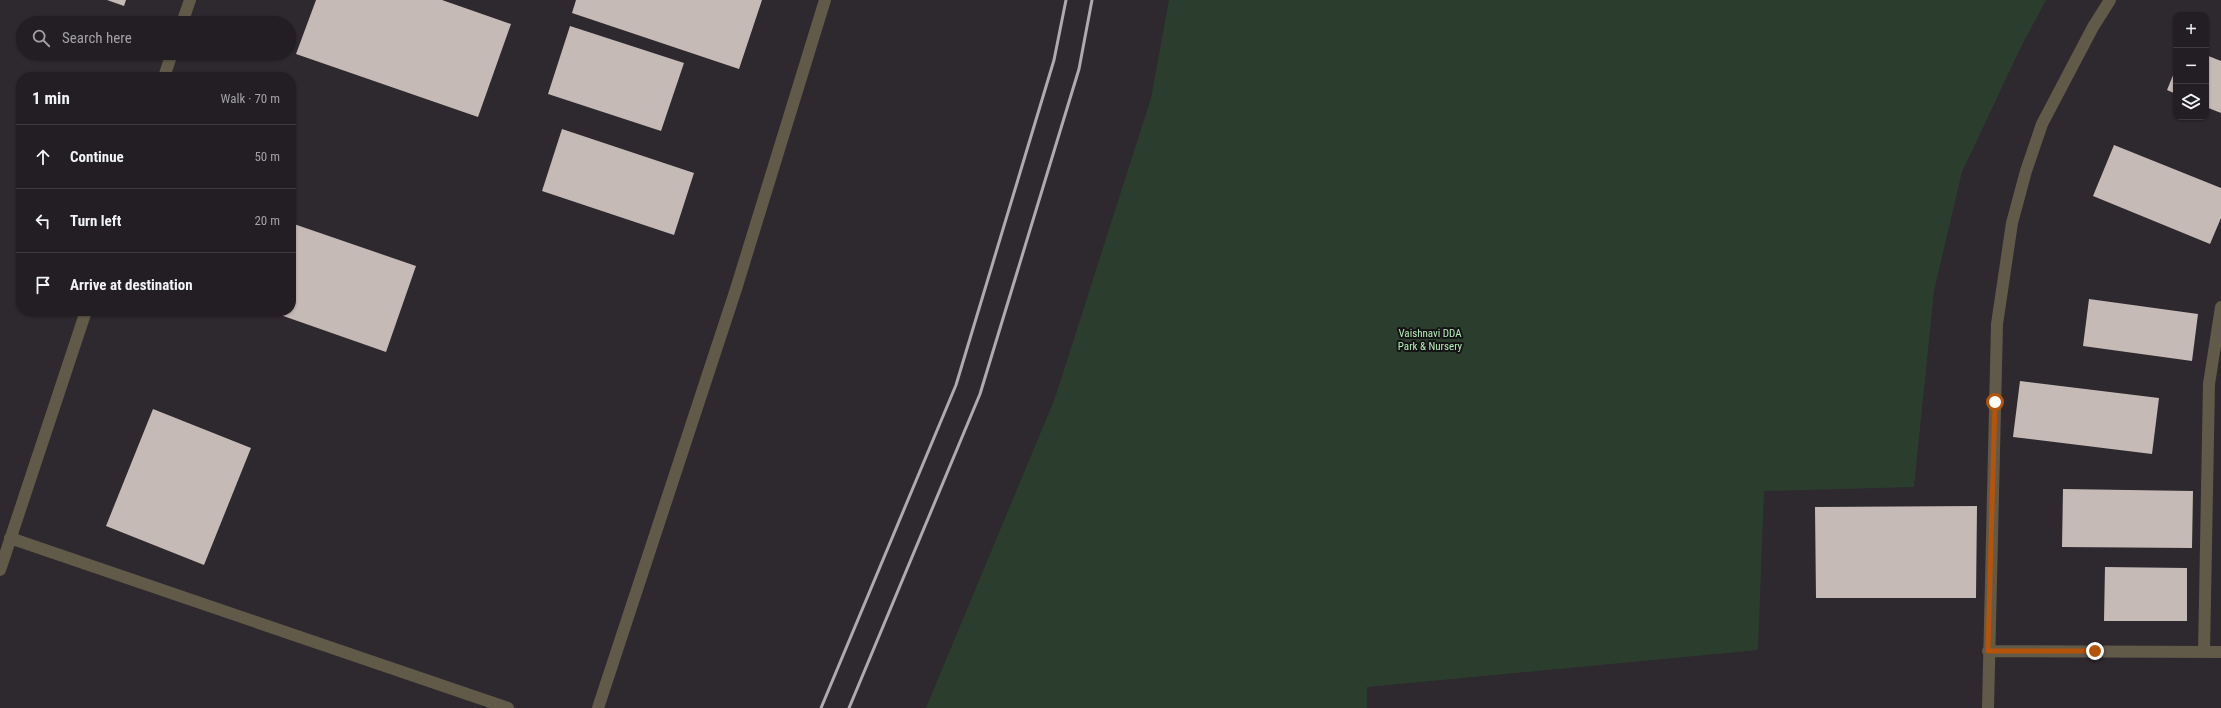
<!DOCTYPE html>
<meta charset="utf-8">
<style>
body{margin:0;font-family:"Roboto Condensed",sans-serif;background:#2e2b30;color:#f1f3f6}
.controls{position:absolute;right:12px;top:12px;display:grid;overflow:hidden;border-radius:8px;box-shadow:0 1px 3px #0004}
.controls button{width:36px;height:36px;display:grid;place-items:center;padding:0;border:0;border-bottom:1px solid #3f3c41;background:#221e23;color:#f1f3f6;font:20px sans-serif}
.stop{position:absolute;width:12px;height:12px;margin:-9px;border:3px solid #b45309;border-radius:50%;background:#fff}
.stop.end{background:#b45309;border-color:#fff;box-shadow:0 1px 4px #0008}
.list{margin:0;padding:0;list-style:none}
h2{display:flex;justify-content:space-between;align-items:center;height:52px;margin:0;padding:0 16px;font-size:17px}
h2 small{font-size:13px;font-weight:400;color:#a2a2a6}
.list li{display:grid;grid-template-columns:26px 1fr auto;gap:12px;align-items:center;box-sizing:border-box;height:64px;padding:0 16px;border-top:1px solid #3f3c41}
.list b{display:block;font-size:15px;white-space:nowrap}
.list em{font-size:13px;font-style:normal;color:#a2a2a6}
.icon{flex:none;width:22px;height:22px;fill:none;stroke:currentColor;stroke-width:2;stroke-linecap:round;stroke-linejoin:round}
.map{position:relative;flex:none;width:2221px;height:708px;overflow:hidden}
.search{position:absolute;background:#221e23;box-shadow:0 1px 3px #0004;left:16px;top:16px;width:280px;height:44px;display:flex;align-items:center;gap:10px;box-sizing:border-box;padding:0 14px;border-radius:22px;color:#a2a2a6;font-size:15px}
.panel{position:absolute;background:#221e23;box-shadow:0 1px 3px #0004;left:16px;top:72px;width:280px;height:244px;border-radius:16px}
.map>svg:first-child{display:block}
</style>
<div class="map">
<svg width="2221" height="708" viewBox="0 0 2221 708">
<rect width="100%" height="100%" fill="#2e282f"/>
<path fill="#2b3e2d" d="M1169,0H2046L2020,49L1962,172L1934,291L1914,487L1764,491L1758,650L1367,687V708H926L1055,398L1151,98Z"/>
<path fill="#c6bab7" d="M107,0H126L124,6Z
M316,0H442L511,24L478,117L296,54Z
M576,0H762L739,69L572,13Z
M570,26L684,63L661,131L548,94Z
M2206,55L2221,61V113L2206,107Z
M2176,68V94L2167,90Z
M562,129L694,173L674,235L542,191Z
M2114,145L2221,188V218L2210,244L2093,196Z
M291,223L416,266L386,352L269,311H291Z
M2089,299L2198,314L2192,361L2083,346Z
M2020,381L2159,398L2152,454L2013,437Z
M153,409L251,448L204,565L106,526Z
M2063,489L2193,491L2192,548L2062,547Z
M1977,506L1976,598H1816L1815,507Z
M2105,567L2187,568V621H2104Z"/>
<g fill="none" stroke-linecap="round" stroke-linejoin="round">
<path stroke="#615a49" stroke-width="12" d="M182,23L190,0
M164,77L172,53
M10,538L508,708
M0,570L86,311
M1988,651L2221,652
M2204,652L2209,384L2221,307
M598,708L736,289L825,0
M1988,708L1997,324L2012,223L2026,171L2042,124L2093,27L2110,0"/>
<path stroke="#aeaaaf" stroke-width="3" d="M821,708L956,385L1054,60L1066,0
M849,708L980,394L1079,69L1092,0"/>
</g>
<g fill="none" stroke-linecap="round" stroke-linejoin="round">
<path stroke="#b45309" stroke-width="5" d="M1995,402L1988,651H2095"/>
</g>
<g text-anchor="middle" stroke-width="4" stroke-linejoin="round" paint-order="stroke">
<g font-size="11" fill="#b4eeb9" stroke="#151215">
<text x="1430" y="337">Vaishnavi DDA<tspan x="1430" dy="13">Park &amp; Nursery</tspan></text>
</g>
</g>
</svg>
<div class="controls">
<button>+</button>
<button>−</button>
<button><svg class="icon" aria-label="layers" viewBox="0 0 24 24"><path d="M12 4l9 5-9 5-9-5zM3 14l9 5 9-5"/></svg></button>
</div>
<div class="stop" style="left:1995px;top:402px"></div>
<div class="stop end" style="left:2095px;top:651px"></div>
<div class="search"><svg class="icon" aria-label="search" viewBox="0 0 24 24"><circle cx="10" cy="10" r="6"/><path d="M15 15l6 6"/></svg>Search here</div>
<section class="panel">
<h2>1 min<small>Walk · 70 m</small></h2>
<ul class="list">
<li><svg class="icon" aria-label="ahead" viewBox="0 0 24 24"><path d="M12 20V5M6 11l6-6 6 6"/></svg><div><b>Continue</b></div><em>50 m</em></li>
<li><svg class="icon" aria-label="left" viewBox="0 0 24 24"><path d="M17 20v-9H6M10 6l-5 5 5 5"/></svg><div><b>Turn left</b></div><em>20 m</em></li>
<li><svg class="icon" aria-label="arrive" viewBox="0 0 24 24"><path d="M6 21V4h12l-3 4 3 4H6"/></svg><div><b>Arrive at destination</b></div></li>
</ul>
</section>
</div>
